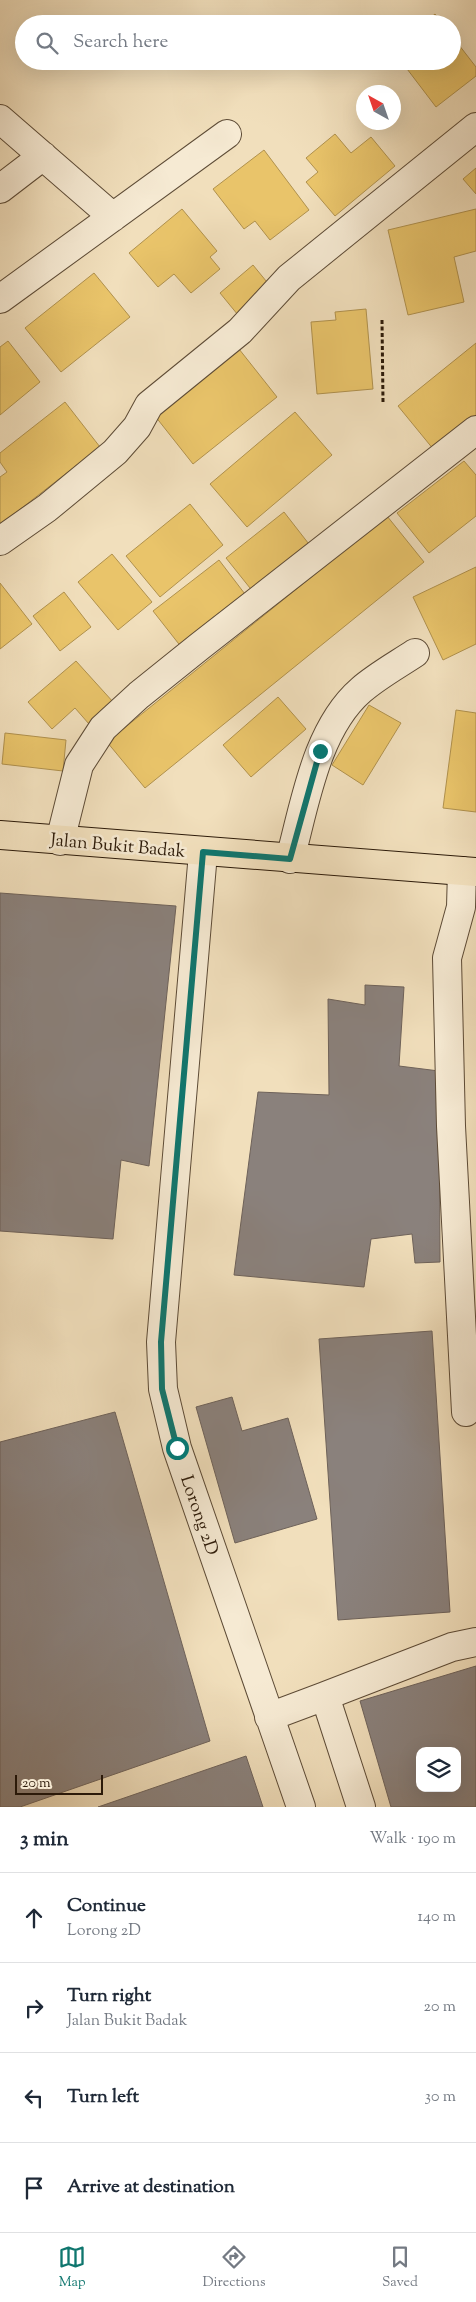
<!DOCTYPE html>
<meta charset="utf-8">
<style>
body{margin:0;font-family:"Sorts Mill Goudy",serif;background:#f6f6f7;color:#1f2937}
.controls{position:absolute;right:15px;bottom:15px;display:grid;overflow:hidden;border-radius:10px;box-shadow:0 5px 20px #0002}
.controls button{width:45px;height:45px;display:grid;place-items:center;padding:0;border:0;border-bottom:1px solid #e0e1e3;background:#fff;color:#1f2937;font:25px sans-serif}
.compass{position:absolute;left:356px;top:85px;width:45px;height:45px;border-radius:50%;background:#fff;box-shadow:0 5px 20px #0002;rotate:320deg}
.scale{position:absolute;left:15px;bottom:12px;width:88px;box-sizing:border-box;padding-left:5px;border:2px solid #2c1a09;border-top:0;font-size:14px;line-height:18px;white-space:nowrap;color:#2c1a09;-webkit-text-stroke:4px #f6ead3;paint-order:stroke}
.stop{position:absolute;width:15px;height:15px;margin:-11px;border:4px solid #0f766e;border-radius:50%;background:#fff}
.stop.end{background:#0f766e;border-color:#fff;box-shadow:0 1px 5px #0008}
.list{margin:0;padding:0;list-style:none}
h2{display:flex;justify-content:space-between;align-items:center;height:65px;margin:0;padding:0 20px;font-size:21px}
h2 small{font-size:16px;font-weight:400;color:#747a83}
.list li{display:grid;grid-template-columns:32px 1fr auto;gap:15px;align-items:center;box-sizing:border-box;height:90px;padding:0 20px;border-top:1px solid #e0e1e3}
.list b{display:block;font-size:19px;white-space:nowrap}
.list p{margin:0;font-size:16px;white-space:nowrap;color:#747a83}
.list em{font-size:16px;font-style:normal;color:#747a83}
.icon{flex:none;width:28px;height:28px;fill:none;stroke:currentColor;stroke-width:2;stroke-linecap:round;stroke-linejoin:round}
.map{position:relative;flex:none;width:476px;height:1807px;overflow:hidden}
.search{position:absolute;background:#fff;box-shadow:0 5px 20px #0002;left:15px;right:15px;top:15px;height:55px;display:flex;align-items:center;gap:12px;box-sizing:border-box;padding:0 18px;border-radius:28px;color:#747a83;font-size:19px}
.sheet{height:425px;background:#fff}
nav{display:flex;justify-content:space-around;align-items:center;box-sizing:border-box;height:70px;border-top:1px solid #e0e1e3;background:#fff;font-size:14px;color:#747a83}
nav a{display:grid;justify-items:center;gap:2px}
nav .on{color:#0f766e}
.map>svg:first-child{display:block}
</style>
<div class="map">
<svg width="476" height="1807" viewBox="0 0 476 1807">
<rect width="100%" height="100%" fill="#f1dfbc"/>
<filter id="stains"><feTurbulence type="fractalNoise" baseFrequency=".004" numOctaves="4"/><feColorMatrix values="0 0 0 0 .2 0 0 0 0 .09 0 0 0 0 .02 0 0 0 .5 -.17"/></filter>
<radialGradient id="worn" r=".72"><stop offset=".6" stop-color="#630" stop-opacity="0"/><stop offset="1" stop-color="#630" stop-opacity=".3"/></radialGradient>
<path fill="#e9c46a" stroke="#b0914d" d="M435,14L443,24H423Z
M452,36L476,67V76L436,107L401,61H452Z
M335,134L351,153L371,137L395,166L335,216L306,182L318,172L306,158Z
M264,150L309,210L270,240L255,221L244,229L213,189Z
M476,168V194L463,179Z
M182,209L217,251L210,257L220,269L191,293L174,274L158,287L129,253Z
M476,209V251L454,257L464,302L408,315L388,230Z
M253,265L271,287L238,315L220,293Z
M94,273L130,317L61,372L25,328Z
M366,309L373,389L317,394L311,322L336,320L335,312Z
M8,341L40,382L0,415V347Z
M476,343V416L434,450L398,406Z
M239,349L277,397L193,464L155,416Z
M65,402L100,447L0,525V477L7,472L0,462V453Z
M295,412L332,455L247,527L210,484Z
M464,461L476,475V516L429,553L397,513Z
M190,504L223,545L160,597L126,556Z
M284,512L312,548L254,593L226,558Z
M387,516L424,562L145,788L107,742Z
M112,554L152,602L118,630L78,582Z
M219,560L248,598L182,648L153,611Z
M476,567V644L443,660L413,597Z
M0,583L32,624L0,649Z
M64,592L91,627L60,651L33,616Z
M76,661L114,703L89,724L75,708L52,729L28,702Z
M278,697L306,729L251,777L223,745Z
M369,705L401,723L363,785L332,765Z
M456,710L476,713V812L443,808Z
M5,733L66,740L63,771L2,764Z"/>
<path fill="#8a817c" stroke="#6e625a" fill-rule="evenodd" d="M0,893L176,906L149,1166L121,1160L113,1239L0,1231Z
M365,985L404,987L399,1066L439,1071L440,1262L415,1263L412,1234L371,1239L364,1287L234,1275L258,1092L329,1095L328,999L365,1005Z
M432,1331L450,1612L338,1620L319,1339Z
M232,1397L242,1431L288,1418L317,1519L235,1543L196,1407Z
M115,1412L210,1741L20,1807H0V1442Z
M476,1666V1807H391L360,1701ZM420,1751H457V1788H420Z
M246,1756L263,1807H98Z"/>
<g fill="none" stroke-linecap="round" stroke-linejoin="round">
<g stroke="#5d4b36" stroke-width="30">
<path id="minor" d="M0,119L113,217
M0,189L43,156
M0,299L227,134
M0,541L47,508L115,452L137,427L149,405L240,331L289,278L476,127
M60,841L79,765L103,728L139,695L200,646L476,430
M203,853L161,1342L163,1389L177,1448L301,1807
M290,859C305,804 316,729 361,690C377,676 397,665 415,653
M462,871L461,907L447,958L451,1126L466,1412
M269,1717L325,1696
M361,1807L325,1696L452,1647L476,1642"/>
</g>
<g stroke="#2c1a09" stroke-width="30">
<path id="major" d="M0,835L476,872"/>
</g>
<path stroke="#2c1a09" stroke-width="3" stroke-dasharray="4 2.5" stroke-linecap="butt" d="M382,320L383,402"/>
<use href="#minor" stroke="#f6ead3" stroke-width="28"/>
<use href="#major" stroke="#f1dfbc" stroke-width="28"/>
</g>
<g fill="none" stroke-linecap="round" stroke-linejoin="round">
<path stroke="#0f766e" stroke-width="6" d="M177,1448L162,1389L161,1342L203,852L290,859L320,751"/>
</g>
<g text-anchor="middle" stroke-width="5" stroke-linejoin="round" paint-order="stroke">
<g font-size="18" fill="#2c1a09" stroke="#f6ead3">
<text transform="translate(118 845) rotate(5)" y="6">Jalan Bukit Badak</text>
<text transform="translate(200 1515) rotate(71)" y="6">Lorong 2D</text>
</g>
</g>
<rect width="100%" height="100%" filter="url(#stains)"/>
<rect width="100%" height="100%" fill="url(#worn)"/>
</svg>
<div class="controls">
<button><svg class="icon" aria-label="layers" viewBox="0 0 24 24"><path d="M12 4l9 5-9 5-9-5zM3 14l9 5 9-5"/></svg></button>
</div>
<svg class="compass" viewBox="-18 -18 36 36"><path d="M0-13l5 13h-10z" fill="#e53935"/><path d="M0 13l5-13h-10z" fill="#747a83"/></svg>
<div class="scale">20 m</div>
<div class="stop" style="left:177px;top:1448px"></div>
<div class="stop end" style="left:320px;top:751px"></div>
<div class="search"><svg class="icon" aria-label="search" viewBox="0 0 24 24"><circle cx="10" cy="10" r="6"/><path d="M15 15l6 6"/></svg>Search here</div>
</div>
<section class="sheet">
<h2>3 min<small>Walk · 190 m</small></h2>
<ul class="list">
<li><svg class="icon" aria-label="ahead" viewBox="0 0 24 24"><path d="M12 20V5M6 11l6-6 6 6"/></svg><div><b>Continue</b><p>Lorong 2D</p></div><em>140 m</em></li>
<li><svg class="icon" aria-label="right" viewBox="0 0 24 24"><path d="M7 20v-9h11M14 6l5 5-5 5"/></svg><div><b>Turn right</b><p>Jalan Bukit Badak</p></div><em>20 m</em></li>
<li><svg class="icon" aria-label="left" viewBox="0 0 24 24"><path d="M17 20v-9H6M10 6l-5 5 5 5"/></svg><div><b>Turn left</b></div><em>30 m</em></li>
<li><svg class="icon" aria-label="arrive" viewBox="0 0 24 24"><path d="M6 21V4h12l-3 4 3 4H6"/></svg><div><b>Arrive at destination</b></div></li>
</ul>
</section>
<nav>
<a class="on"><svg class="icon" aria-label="map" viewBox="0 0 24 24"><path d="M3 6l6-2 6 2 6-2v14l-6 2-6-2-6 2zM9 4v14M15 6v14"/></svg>Map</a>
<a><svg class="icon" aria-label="directions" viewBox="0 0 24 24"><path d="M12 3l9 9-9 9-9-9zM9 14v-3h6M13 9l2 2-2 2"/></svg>Directions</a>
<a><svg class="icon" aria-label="saved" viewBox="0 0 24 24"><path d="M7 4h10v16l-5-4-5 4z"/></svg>Saved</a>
</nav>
